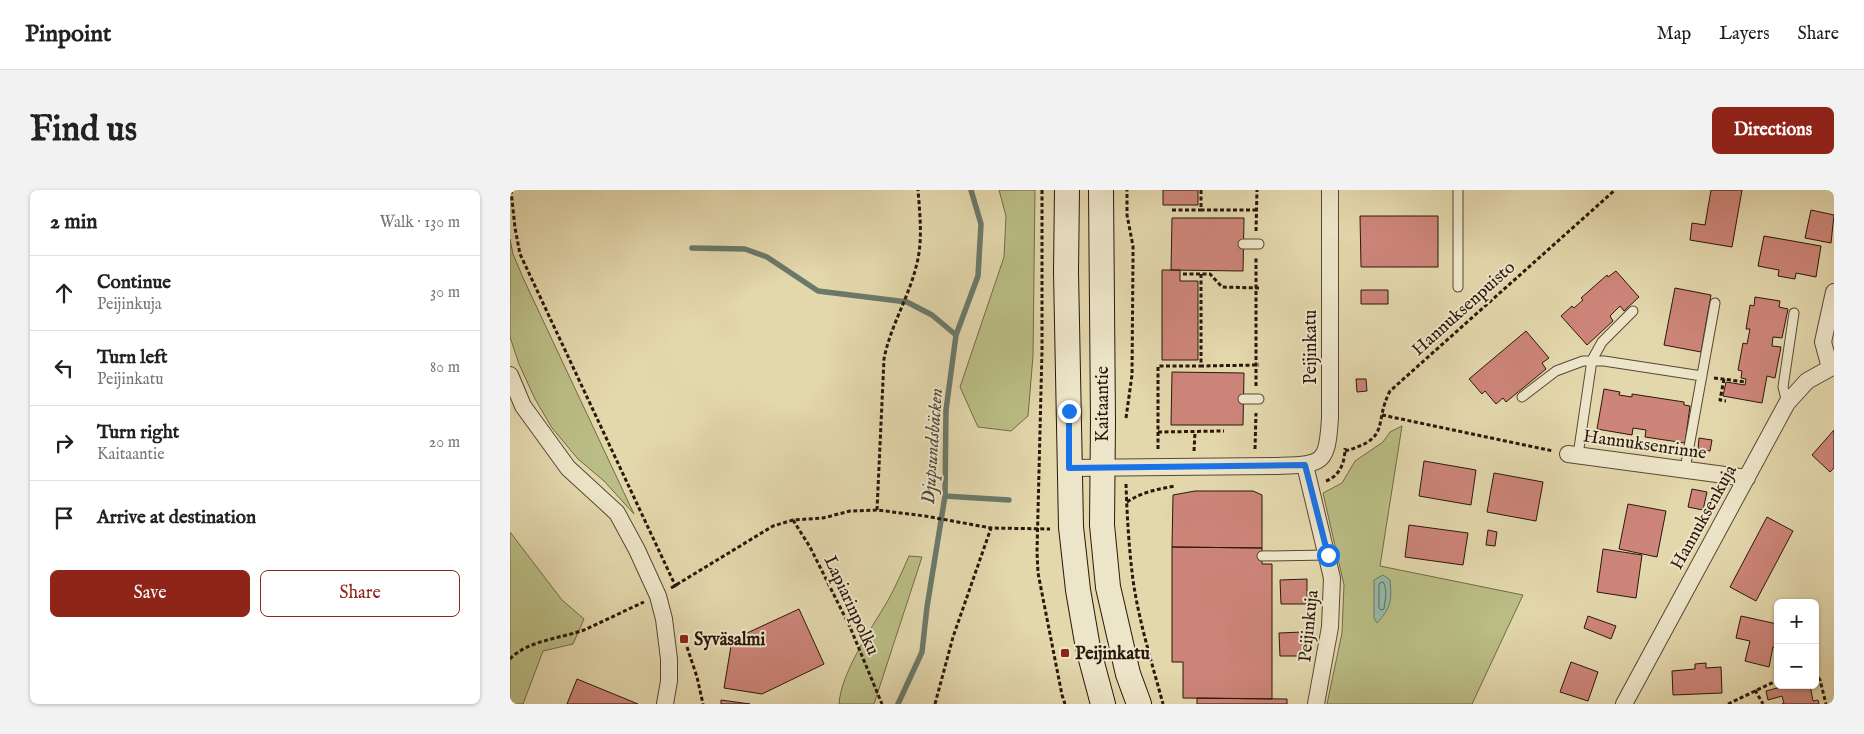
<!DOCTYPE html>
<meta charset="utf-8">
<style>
body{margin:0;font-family:"IM FELL English",serif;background:#f2f2f2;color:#222}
.controls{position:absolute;right:15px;bottom:15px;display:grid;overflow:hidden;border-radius:8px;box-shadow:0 1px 4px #0004}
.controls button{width:45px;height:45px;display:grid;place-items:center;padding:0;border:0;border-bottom:1px solid #e0e0e0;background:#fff;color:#222;font:25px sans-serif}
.stop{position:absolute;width:15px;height:15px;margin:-11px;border:4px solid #1a73e8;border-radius:50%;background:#fff}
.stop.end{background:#1a73e8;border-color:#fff;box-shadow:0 1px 5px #0008}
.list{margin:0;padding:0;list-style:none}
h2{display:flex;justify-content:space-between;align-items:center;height:65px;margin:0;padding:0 20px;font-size:21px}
h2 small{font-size:16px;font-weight:400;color:#767676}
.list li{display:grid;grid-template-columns:32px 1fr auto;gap:15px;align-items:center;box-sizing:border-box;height:75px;padding:0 20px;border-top:1px solid #e0e0e0}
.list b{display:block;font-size:19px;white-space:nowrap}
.list p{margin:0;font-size:16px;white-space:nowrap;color:#767676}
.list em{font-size:16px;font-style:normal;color:#767676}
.actions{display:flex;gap:10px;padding:15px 20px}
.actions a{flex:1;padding:11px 0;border:1px solid #8f2418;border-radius:8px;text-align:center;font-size:18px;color:#8f2418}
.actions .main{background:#8f2418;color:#fff}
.icon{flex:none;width:28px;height:28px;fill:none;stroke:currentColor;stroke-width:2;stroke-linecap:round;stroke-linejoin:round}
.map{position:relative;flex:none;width:1324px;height:514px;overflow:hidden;border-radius:8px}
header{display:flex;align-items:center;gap:30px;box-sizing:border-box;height:70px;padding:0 25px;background:#fff;border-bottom:1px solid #e0e0e0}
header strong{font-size:24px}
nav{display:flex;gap:28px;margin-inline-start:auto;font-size:18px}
.intro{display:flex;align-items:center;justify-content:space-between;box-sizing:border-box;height:120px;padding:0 30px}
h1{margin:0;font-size:35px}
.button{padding:12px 22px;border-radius:8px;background:#8f2418;color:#fff;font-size:18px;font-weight:700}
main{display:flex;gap:30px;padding:0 30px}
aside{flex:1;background:#fff;border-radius:8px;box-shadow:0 1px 4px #0004}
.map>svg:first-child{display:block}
</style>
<header>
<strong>Pinpoint</strong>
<nav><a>Map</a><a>Layers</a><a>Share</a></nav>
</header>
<div class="intro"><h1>Find us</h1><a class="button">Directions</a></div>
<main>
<aside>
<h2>2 min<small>Walk · 130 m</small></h2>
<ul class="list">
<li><svg class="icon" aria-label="ahead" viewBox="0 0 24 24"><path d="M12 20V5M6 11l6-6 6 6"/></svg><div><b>Continue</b><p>Peijinkuja</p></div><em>30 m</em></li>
<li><svg class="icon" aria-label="left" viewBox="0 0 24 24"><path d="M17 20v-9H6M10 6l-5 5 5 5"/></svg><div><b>Turn left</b><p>Peijinkatu</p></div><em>80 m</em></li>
<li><svg class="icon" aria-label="right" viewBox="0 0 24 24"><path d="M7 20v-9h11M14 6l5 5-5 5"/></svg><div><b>Turn right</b><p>Kaitaantie</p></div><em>20 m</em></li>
<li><svg class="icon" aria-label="arrive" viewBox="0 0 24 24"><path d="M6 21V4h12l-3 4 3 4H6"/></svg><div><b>Arrive at destination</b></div></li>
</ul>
<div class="actions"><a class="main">Save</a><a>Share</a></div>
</aside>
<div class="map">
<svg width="1324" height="514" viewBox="0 0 1324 514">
<rect width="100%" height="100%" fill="#e3d7ac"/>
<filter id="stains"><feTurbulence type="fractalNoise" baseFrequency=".004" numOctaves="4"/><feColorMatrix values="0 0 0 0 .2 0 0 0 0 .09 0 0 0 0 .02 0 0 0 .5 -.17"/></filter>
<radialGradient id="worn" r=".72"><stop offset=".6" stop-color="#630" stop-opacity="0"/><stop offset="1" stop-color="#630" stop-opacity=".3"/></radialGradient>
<path fill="#babd85" stroke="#726a48" d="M489,0H525L523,166L518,226L501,241L468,237L450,197L494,67L496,26Z
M0,49L3,64L14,90L124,324L94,291L68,269L42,238L25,209L9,174L0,147Z
M892,236L870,376L1013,405L962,514H817L832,443L834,395L813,303L832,293L845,271L873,252L880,242Z
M0,342L52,410L74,429L63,454L33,461L13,514H0Z
M399,366L412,367L364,514H329C331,483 361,439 377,412C385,398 392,382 399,366Z"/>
<path fill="#95baa9" stroke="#6b796a" d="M873,385L880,390C882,410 881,418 867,433L864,428V390Z"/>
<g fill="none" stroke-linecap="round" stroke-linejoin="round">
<path stroke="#60685a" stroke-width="1" d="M873,392C878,399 875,410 874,419L871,420L869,418V394Z"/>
<path stroke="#6b796a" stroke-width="5.5" d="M182,58L235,59L257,67L308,101L397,112L422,125L446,145
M435,306L499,310
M388,514L412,462L417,417L435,306L436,220L446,145L468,86L471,34L461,0"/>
</g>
<path fill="#cd8579" stroke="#2b170b" d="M653,0H688V15H653Z
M1201,0H1232L1222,57L1180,50L1182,33L1195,35Z
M1301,20L1324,25L1321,53L1295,48Z
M850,26H928V77H851Z
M662,28H734L733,81L661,80Z
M1254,46L1311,56L1306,87L1286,83L1285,89L1268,86L1269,80L1248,76Z
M652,80H670V91H688V170H652Z
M1106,81L1129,107L1114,121L1110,116L1100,126L1103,131L1077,155L1051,126L1062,116L1064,118L1073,110L1071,108L1097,85L1098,87Z
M1165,98L1201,105L1191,162L1154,155Z
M851,100H878V114H851Z
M1245,107L1270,111L1269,117L1278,119L1272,148L1263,147L1262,156L1271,157L1265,188L1257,186L1252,213L1213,206L1216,192L1235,195L1236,189L1231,188L1232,181L1228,180L1233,153L1237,154L1240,139H1236L1240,115L1244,116Z
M1016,141L1039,168L1032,173L1036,179L996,212L993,208L986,214L975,201L972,204L959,189Z
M662,182L734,183L733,235H661Z
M846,189H856L857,201L847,202Z
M1094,199L1110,202L1109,205L1122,207V204L1174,212V215L1180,216L1175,253L1135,247L1136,240L1123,238L1122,245L1087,239Z
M1324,240V278L1320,282L1302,265Z
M1189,248L1202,250L1200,261L1188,259Z
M914,271L966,280L961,315L909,306Z
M984,283L1033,292L1026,331L977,322Z
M1182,299L1197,302L1193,320L1178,317Z
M685,301H743L752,305V358L662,357L663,305Z
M1118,314L1156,321L1147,367L1109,359Z
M1257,327L1283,341L1246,411L1220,397Z
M899,335L958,343L953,375L895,367Z
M978,340L987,342L985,356L976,355Z
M662,357L752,358V374H762V509L673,508V472H662Z
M1093,359L1132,365L1126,408L1087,402Z
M797,389V414H771L770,390Z
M289,419L314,474L252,504L214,498L222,450Z
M1078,426L1106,436L1101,449L1074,438Z
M1231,426L1267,434L1268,458L1263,457L1259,477L1235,471L1240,451L1226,448Z
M793,442L794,466H770L769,443Z
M1061,472L1088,482L1078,511L1050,502Z
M1196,473V478L1211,477L1212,503L1163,505L1162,481L1185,479V474Z
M67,489L128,514H57Z
M1278,495H1300L1303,511L1308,510L1309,514H1272L1274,513L1272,506L1258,510L1256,501Z
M687,508L777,509V514H687Z
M211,510L240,514H211Z"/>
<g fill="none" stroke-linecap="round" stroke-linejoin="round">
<g stroke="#594733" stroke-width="11">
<path id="lane" d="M948,0V97
M733,54H749
M1012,207L1046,181L1073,171H1094L1192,186
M733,209H749
M1277,213L1273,197L1284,123
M1068,265L1082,170L1092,152L1123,121
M1175,279L1205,113
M752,366L818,365"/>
</g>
<g stroke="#594733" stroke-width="18">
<path id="street" d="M1320,178L1313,152L1324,102
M0,185L13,216L58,278L107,323L127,360L148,406L154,429L159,469V491L155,514
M1058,264L1237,288
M795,275L822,388L820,437L806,514
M559,278L768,276C813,274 817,275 820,228V0
M1114,514L1277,213L1297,191L1324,176"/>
</g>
<g stroke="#2b170b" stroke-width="26">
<path id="secondary" d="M557,0L556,82L561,337L568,400L578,458L593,514
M591,0L593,231L592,335L598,397L618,484L629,514"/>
</g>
<path stroke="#2b170b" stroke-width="3" stroke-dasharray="4 2.5" stroke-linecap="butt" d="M1,0L5,38L10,64L166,397
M532,0V160L527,362L528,383L552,505L555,514
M691,0V20H749
M662,20H691
M746,41L747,0
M673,84H700L712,97L749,98
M691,84V176L749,175
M1204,188L1236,192
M1214,189L1210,210L1216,211
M746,196V68
M872,225L1043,261
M616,228L622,185L623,68V56L617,25V0
M648,242L714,241
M648,259V176H691
M745,259L746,223
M684,261L685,242
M835,261C882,248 863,234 880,201L1105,0
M816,291C830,286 835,272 835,258
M616,294C617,326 619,359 623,390C629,432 642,473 653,514
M617,312C632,302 648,299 665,296
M367,320L374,169C380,137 398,109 406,77C413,52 410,26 408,0
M283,330L300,357L340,437L372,514
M161,398L263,336L283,330L313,328L340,321L367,320L415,326L481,338L540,339
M177,457L187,487L193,514
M0,469C16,451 52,448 74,440C94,431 114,421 134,412
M1305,482L1310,490L1316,514
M1245,500L1253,514
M425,514L443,447L481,338
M1218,514L1268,490"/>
<use href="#lane" stroke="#ede5c9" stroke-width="9"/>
<use href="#street" stroke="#ede5c9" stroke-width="16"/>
<use href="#secondary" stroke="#ede5c9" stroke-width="24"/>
</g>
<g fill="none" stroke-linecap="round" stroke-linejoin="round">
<path stroke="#1a73e8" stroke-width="6" d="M559,221V278L795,275L818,365"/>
</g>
<g fill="#8f2418" stroke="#ede5c9" stroke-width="2">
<rect x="169" y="444" width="10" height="10" rx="2.5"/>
<rect x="550" y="458" width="10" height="10" rx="2.5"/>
</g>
<g text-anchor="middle" stroke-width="4" stroke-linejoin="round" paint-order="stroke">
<g font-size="18" fill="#2b170b" stroke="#ede5c9">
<text transform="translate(953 118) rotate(-42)" y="6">Hannuksenpuisto</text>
<text transform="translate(800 157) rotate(-90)" y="6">Peijinkatu</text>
<text transform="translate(592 214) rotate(-90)" y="6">Kaitaantie</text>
<text transform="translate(1135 254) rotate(8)" y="6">Hannuksenrinne</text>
<text transform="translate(1193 327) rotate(-61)" y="6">Hannuksenkuja</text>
<text transform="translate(342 415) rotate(65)" y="6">Lapiarinpolku</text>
<text transform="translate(798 436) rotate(-84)" y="6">Peijinkuja</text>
</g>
<g font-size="18" font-weight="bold" fill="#2b170b" stroke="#ede5c9" text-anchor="start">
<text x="184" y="455">Syväsalmi</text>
<text x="565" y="469">Peijinkatu</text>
</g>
<g font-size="19" font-style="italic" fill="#4b483a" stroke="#ede5c9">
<text transform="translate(421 256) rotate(-86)" y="7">Djupsundsbäcken</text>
</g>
</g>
<rect width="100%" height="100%" filter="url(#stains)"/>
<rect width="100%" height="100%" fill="url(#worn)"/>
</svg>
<div class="controls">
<button>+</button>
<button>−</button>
</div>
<div class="stop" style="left:818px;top:365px"></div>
<div class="stop end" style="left:559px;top:221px"></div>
</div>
</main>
